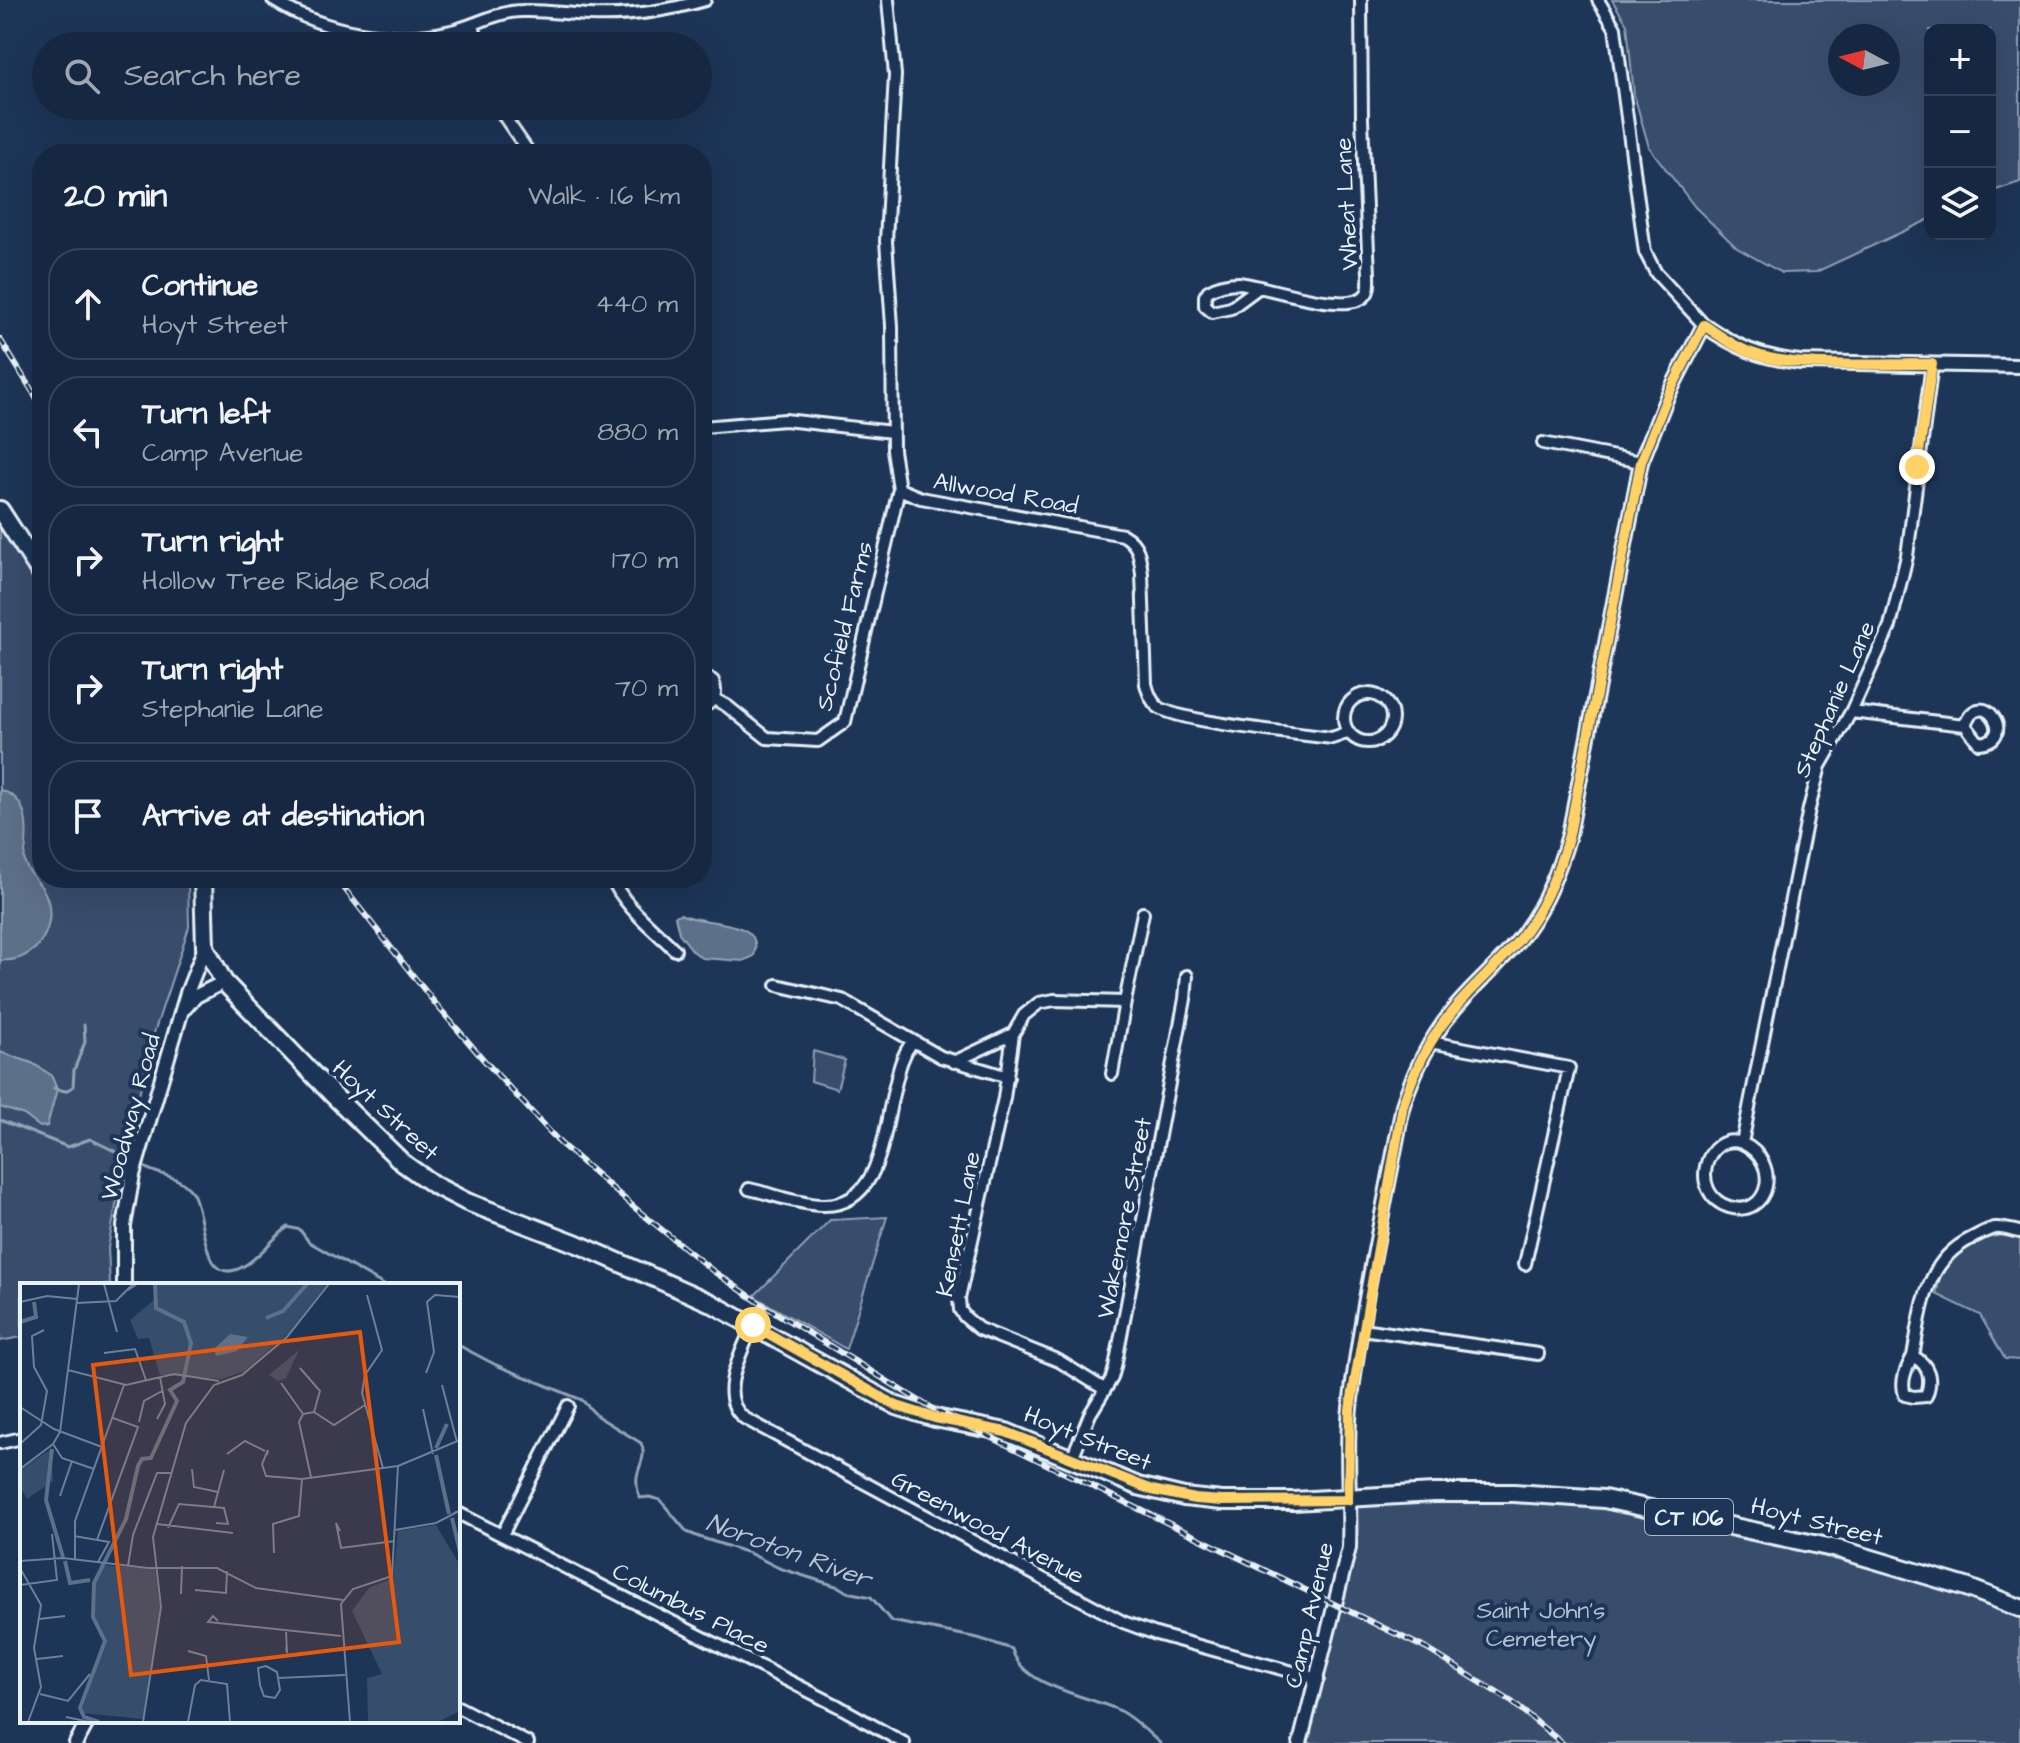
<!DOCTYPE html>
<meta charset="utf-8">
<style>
body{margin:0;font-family:"Architects Daughter",sans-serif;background:#1f3048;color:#f1f3f6}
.controls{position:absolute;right:24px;top:24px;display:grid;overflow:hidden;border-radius:16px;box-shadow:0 8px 32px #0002}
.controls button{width:72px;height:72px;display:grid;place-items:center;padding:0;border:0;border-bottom:2px solid #35445a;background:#162841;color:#f1f3f6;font:40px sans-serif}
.compass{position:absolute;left:1828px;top:24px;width:72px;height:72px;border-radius:50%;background:#162841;box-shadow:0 8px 32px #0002;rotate:277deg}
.stop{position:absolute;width:24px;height:24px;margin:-18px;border:6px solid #ffd166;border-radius:50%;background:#fff}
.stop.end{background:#ffd166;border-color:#fff;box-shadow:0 2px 8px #0008}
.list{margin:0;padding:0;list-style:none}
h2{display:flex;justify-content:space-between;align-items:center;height:104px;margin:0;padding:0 32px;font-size:34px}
h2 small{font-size:26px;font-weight:400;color:#9ea6b1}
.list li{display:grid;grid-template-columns:52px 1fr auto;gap:24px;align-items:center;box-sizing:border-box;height:112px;margin:0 16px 16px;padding:0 16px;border:2px solid #35445a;border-radius:32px}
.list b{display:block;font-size:30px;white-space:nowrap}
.list p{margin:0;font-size:26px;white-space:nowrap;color:#9ea6b1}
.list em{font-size:26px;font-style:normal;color:#9ea6b1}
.icon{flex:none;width:44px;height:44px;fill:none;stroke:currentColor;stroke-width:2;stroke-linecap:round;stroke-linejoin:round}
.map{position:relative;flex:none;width:2020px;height:1743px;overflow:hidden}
.search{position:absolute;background:#162841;box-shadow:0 8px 32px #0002;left:32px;top:32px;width:680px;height:88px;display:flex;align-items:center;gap:20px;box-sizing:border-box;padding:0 28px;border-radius:44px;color:#9ea6b1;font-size:30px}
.panel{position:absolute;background:#162841;box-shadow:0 8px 32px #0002;left:32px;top:144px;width:680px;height:744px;border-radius:32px}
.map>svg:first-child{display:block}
</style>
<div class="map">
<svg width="2020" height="1743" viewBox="0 0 2020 1743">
<rect width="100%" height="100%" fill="#1d3557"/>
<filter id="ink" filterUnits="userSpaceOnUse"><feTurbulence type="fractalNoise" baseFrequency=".0125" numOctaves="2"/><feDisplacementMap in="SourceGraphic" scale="16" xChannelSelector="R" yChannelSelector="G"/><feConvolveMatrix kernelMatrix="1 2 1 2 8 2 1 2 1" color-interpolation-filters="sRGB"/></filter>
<g filter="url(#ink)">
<path fill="#374d6c" stroke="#909fb2" stroke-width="2" fill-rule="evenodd" d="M1612,0H2020V182L1990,192V30H1930V219L1816,272L1782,273L1737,248L1695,207L1649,147L1634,95L1627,24ZM1840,36H1888V84H1840Z
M0,526L26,562L42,591V878H188L189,927L152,1039L128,1142L108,1248L110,1285H22V1337L0,1341Z
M813,1051L845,1060L837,1089L811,1081Z
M887,1217L846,1349L754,1296L830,1220Z
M2003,1235L2020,1237V1360L2005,1359L1980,1315L1936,1294C1939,1285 1940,1270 1946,1263C1958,1247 1984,1237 2003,1235Z
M1422,1501L1605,1505L1795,1549L1998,1602L2020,1612V1743H1306L1356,1534L1355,1504Z"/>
<path fill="#5d7089" stroke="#95a4b5" stroke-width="2" d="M0,790C26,797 28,821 26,845C26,850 23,857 25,863C29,875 40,882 45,893C60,926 36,964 0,960Z
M680,914C704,926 766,917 754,956L743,961L702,958L693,951L679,933L675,916Z
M0,1052L32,1063L51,1075L57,1089L47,1126L40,1127L24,1115L0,1107Z"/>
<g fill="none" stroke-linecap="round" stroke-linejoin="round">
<path stroke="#95a4b5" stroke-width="3" d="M54,1088L65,1091L73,1087L74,1070L85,1042L84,1025
M0,1120L68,1147L90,1139L133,1160
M139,1164C157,1177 178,1173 192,1192C206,1212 200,1296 247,1264C262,1254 273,1238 288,1227L300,1230L309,1242L384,1285
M458,1345L496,1365L582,1400L597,1416L641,1443C647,1457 639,1464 637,1477C636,1484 638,1492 640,1498L649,1497L660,1500L687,1532L699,1537L749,1553L779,1568L839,1587L847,1592L871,1597L891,1621L978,1638L1012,1649C1021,1686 1085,1695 1116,1709C1132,1716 1147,1732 1160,1743"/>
<g stroke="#e8f1f8" stroke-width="16">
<path id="minor" d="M273,0C323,32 393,45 451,31C474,26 498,11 522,11C544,10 567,14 589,15C629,17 667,11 705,0
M1598,0L1615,28L1645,252L1656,273L1704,325
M473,26L476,35V46
M497,106L530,154
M1258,288L1231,308L1212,312L1205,306V296L1208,291C1218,285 1228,283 1239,283C1263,285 1353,318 1367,293C1370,288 1369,280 1369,274L1362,119L1361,0
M702,427L785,420L892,432
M1543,443L1641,462
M899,489L921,498L1123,535C1139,544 1140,557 1142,574L1146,684C1148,692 1151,701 1157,706C1174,722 1303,734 1332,738L1349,732
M702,674L713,681C718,693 714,703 702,707
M1344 718a24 24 0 1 1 48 0a24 24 0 1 1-48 0Z
M714,699L727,706L767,738L818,741L845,722L899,489L893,450L892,326L886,241L895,75L888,0
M1851,712L1965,725C1981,683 2020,740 1979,743L1965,725
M612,878C623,906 654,929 675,950
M777,985L842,1000L941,1057L1008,1077
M1125,1002L1143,913
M1430,1042L1569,1068L1525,1264
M954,1062L1013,1034
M1742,1143C1706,1130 1687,1194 1729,1207C1769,1219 1783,1162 1742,1143L1809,809L1820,766L1851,712L1890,626L1907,556L1932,364
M749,1189C772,1194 797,1204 821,1205C880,1208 883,1136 893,1094C898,1075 900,1058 912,1042
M753,1325C742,1352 716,1396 744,1418L1123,1622L1156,1634L1318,1679
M1362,1329L1538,1354
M1913,1356C1922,1310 1924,1261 1972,1238C1978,1235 1988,1229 1995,1228C2002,1227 2013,1231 2020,1232
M1913,1356C1929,1365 1933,1379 1926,1396L1914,1397L1905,1395C1900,1381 1906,1369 1913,1356Z
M1104,1389L1059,1361L979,1329L965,1317L960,1310L959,1298L1004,1098L1013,1034L1024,1015L1039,1003L1054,1000L1125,1002L1112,1074
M0,1443L22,1438
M1072,1458L1090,1414L1112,1378L1115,1367L1185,999L1187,976
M458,1513L838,1706L904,1743
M502,1535L568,1406
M458,1707L528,1743"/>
</g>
<g stroke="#e8f1f8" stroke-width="18">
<path id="tertiary" d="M185,1008L196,996L224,982
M124,1285V1226L133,1175L187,993L205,947
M76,1743L88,1721
M1300,1743L1349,1548C1351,1501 1345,1455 1350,1408C1361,1306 1385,1206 1403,1105C1414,1071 1429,1041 1451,1013C1474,984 1505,961 1526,930C1547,901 1559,869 1569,835L1641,462L1667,397L1704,325C1737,348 1759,357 1800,362L2020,366"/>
</g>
<g stroke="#e8f1f8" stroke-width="22">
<path id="primary" d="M0,510L42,575
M203,878L205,947L224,982L332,1094L403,1163L434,1185L467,1202L580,1245L711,1303L897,1406L935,1418L1006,1432L1138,1486L1184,1497L1222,1501H1293L1434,1493H1514L1604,1499L1842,1550L1966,1587L2020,1608"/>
</g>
<use href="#minor" stroke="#1d3557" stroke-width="10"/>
<use href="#tertiary" stroke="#1d3557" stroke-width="12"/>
<use href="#primary" stroke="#1d3557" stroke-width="16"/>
<g stroke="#e8f1f8" stroke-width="6">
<path id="rail" d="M0,339L42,407
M336,878L434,1002L483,1059L561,1144L635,1208L713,1271L760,1303L931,1408L1427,1649L1512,1702L1562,1743"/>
</g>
<use href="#rail" stroke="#1d3557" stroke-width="3" stroke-dasharray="9" stroke-linecap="butt"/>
</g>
</g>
<g fill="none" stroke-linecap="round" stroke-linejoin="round" filter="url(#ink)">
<path stroke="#ffd166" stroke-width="10" d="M753,1325L897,1406L935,1418L1006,1432L1152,1490L1195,1499L1222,1501L1348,1500L1350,1409L1403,1105C1414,1071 1428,1041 1451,1013C1474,984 1505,961 1526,930C1547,901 1559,869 1569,835L1641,462L1667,397L1704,325C1719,335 1734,347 1752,353C1796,370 1883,363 1932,364L1917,467"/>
</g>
<g text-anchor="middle" stroke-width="8" stroke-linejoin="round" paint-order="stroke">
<rect fill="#1d3557" stroke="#abb9c8" stroke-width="2" x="1645" y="1499" width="88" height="36" rx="6"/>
<g font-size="22" font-weight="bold" fill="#e8f1f8">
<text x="1689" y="1525">CT 106</text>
</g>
<g font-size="24" fill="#e8f1f8" stroke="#1d3557">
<text transform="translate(1346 204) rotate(-93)" y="8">Wheat Lane</text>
<text transform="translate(1006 493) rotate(10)" y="8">Allwood Road</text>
<text transform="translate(844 626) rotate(-76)" y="8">Scofield Farms</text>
<text transform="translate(1834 699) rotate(-66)" y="8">Stephanie Lane</text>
<text transform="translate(386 1110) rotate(43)" y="8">Hoyt Street</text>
<text transform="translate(130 1117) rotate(-75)" y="8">Woodway Road</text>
<text transform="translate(1124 1218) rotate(-79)" y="8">Wakemore Street</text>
<text transform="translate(958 1224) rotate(-79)" y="8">Kensett Lane</text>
<text transform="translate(1088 1438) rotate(22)" y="8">Hoyt Street</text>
<text transform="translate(1817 1521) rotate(14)" y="8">Hoyt Street</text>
<text transform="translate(988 1527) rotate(28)" y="8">Greenwood Avenue</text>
<text transform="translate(691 1608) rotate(27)" y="8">Columbus Place</text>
<text transform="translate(1309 1615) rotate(-77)" y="8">Camp Avenue</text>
</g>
<g font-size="24" fill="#b3c0ce" stroke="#1d3557">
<text x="1541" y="1618">Saint John's<tspan x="1541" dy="28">Cemetery</tspan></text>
</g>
<g font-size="26" font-style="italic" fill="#b7c4d1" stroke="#1d3557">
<text transform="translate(789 1550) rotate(20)" y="9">Noroton River</text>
</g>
</g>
<g transform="translate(20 1283)">
<rect width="440" height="440" fill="#1d3557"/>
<path d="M136,1H308L275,45L224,88L202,96L140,92L129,55L118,56L110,37L135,16ZM279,67L266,95L258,98L249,92ZM31,166L33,198L7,216L0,204V187ZM416,242L440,282V428L418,439H348L347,395L362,391L332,328L349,305L373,295L378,248ZM82,282L135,286L140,324L123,436L61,430L83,366V350L73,330V307Z" fill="#374d6c"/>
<path d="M210,51L228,54L217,68L196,73L194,66Z" fill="#5d7089"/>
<path fill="none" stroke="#5d7089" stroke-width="4" d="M246,35L263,28L287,1M0,39L16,34L14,19M416,165L427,141M32,166L26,217L43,274M416,172L429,231M432,235L440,269M45,278L50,300L70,297M79,439L64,434L60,425L85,358L73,334L74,300L106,236L118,183L122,176L131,175L157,118L150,107L163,99L171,60L164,39L136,25L135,1"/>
<path fill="none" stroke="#6e8097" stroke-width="2" d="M84,1L97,49M347,12L362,67L345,92L342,110L363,185M0,19L27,13L57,16M57,20L96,18L111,3L116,2L108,7M84,70L115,66L126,97M280,85L300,108L294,129M408,85L406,90L414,69L407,19L415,12L440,14M48,87L106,102L154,91L199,98M261,100L283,131M422,102L437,159M0,124L34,146L82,164M403,126L413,171M283,131L294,129L314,142L345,122M283,131L279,139L291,194M137,136L145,121L140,94M119,139L124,118L142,108M0,161L21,142L27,108L14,84L12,53L24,47M33,161L42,175L74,186M207,171L225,158L245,168M247,172L248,167L242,181L246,193L282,196L378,183M0,186L33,161L40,149L59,1M172,186L174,204L198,209M40,213L52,178M194,224L204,187M137,241L213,250M148,245L159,221L204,225L208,241L196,240M375,247L416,240L439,228L434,230M320,248L316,240L321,265L375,258M54,253L89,259L78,279M77,257L118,144L93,135M254,270L253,241L279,233L282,196M55,277V238L104,102M0,278L43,275L128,285H197L236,305L323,317M108,283L113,252L137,190H151M0,285L21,322L14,365L21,404L8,439M0,302L37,297L32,251M175,307L206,310L207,288M161,311L162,283M19,336L45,333M198,338L193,333L188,339L321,353M266,347L267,370L266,364M168,368L186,373L189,397M17,376L43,373M246,383L257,389L260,407L255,415L244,413L240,402L238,385ZM258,395L325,392M20,411L48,418L70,391M46,434L70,439M123,439L141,324L133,254L166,140L194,102L222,92L267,54L309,1M168,439L175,402L181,397L207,401L210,439M330,439L321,321L333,306L372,293L378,183L440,157"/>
<path fill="#e8590c" fill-opacity="0.15" stroke="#e8590c" stroke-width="4" d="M340,49L379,359L111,392L73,82Z"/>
<rect width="440" height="440" fill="none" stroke="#e8f1f8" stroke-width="4"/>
</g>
</svg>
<div class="controls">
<button>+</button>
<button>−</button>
<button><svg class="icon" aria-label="layers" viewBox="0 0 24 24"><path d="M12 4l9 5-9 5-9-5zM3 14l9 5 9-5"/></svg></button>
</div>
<svg class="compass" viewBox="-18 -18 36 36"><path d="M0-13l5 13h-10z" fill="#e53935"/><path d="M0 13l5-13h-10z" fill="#9ea6b1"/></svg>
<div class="stop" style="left:753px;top:1325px"></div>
<div class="stop end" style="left:1917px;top:467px"></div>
<div class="search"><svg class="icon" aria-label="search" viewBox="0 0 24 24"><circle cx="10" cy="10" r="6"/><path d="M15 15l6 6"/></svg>Search here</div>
<section class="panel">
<h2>20 min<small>Walk · 1.6 km</small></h2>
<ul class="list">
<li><svg class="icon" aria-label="ahead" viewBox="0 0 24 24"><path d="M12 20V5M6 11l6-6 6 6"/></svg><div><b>Continue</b><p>Hoyt Street</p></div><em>440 m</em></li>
<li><svg class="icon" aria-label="left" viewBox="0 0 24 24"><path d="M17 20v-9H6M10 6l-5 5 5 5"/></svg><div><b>Turn left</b><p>Camp Avenue</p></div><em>880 m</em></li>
<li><svg class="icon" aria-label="right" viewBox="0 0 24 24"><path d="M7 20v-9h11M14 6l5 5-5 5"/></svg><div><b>Turn right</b><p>Hollow Tree Ridge Road</p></div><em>170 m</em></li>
<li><svg class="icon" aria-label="right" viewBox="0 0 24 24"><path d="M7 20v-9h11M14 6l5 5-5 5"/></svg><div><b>Turn right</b><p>Stephanie Lane</p></div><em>70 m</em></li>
<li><svg class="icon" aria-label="arrive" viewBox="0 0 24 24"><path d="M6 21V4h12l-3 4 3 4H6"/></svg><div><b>Arrive at destination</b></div></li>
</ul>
</section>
</div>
